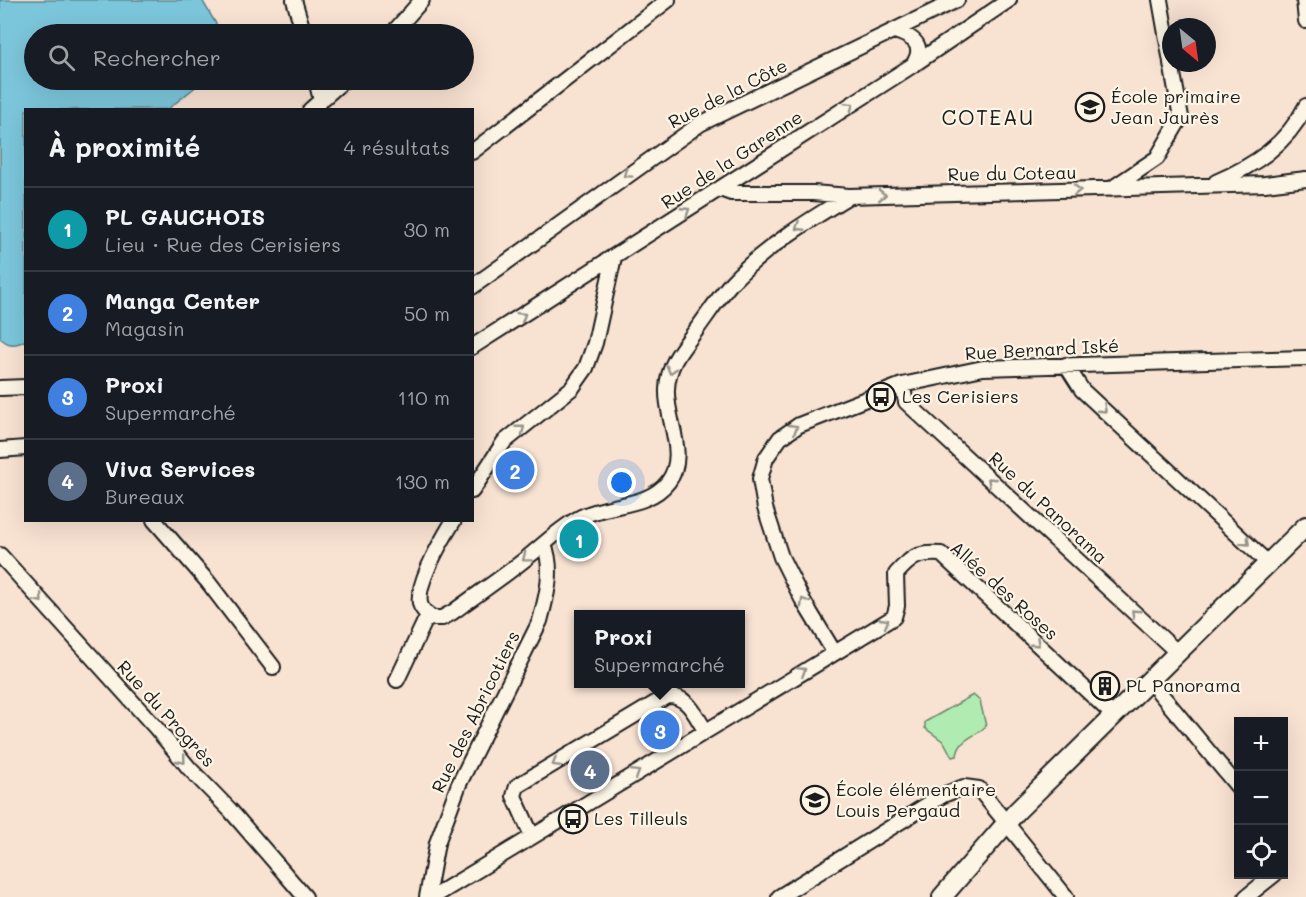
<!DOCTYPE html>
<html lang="fr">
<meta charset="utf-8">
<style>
body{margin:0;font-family:Mali,sans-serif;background:#242831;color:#f1f3f6}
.controls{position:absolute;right:18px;bottom:18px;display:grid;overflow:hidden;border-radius:0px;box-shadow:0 6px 24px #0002}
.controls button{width:54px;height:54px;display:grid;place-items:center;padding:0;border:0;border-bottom:2px solid #363941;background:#171b24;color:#f1f3f6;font:30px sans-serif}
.compass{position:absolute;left:1162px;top:18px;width:54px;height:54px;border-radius:50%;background:#171b24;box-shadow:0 6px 24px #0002;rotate:151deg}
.you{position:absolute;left:622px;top:483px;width:21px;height:21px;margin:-15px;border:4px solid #fff;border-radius:50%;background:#1a73e8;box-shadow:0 0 0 9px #1a73e833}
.badge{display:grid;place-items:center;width:39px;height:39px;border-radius:50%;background:#919294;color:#fff;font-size:20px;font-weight:700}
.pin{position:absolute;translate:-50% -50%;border:3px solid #fff;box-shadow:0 2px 6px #0006}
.popup{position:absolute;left:574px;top:610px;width:171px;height:78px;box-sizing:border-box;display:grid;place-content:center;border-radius:0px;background:#171b24;filter:drop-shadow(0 2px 4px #0005);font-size:20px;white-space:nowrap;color:#9ea1a6}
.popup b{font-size:22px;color:#f1f3f6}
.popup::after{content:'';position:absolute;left:50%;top:100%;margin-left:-12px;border:12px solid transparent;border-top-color:#171b24}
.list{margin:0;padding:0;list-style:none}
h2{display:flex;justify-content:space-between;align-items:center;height:78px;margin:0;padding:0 24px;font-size:26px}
h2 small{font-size:20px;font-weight:400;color:#9ea1a6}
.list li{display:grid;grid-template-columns:39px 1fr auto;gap:18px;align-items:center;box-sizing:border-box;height:84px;padding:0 24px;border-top:2px solid #363941}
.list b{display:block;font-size:22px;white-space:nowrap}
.list p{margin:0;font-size:20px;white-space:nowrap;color:#9ea1a6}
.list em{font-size:20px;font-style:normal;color:#9ea1a6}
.icon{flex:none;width:33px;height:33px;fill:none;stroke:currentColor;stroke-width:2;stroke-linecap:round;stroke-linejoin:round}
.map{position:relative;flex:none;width:1306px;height:897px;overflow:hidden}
.search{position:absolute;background:#171b24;box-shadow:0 6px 24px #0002;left:24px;top:24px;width:450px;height:66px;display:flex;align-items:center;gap:15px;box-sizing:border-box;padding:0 21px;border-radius:33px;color:#9ea1a6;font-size:22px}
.panel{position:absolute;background:#171b24;box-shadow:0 6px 24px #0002;left:24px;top:108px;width:450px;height:414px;border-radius:0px}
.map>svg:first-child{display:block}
</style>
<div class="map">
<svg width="1306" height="897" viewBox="0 0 1306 897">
<rect width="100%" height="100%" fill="#f8e2d2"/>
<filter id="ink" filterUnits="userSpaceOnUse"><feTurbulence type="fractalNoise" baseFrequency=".0167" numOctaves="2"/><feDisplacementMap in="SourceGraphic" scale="12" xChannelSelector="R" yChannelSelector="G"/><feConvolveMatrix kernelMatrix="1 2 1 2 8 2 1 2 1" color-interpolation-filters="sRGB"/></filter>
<g filter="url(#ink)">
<path fill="#b0ecb1" stroke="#668466" stroke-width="1.5" d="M973,695L980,701L986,726C976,737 959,738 957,756L952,757L944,742L925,728V722Z"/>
<path fill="#7bc6db" stroke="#55828f" stroke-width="1.5" d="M0,0H202L222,34H34V80H204L168,109L26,110V340C15,346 9,346 0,338Z"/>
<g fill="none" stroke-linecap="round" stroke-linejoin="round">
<g stroke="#1c1c1c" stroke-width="18">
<path id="street" d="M294,0L304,34
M1160,0L1171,62
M1304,0L1306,21
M895,31C913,37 926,45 913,65
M392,34L422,0
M316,80L321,100
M310,110L344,80
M472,152L668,0
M1216,182C1255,165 1286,145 1306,106
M720,189L731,193H813L849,196L1265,184L1306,179
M1111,189L1157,158L1181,117L1171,63
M472,287L700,124L957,0
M472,347L913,65L1009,0
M1066,365L1082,390L1269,564
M902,385L906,402L1178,653
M0,388L26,387
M0,450L26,448
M472,491L504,442L572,388L586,368L595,343L614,257
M154,520L208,582L273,667
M0,555L156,728L189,768L230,810L305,897
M431,618H442L453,612C480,592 508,574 534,552C549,540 563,526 581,517C608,503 648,508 668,482C689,455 665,418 667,389C668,364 682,349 697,329C708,314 719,297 732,282C765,247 808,221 849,196
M431,618C427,613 421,610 420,603C416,583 443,538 454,520
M834,652L802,599L781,557L765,508L760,479L766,458L780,438L799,425L902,385L983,368L1306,358
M397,680L425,621L431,618
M1149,680L1238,787
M532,836L514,796L517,786L667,696C688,695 695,715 705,730
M427,897L437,843L459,784L540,621C547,595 554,569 544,544
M433,897L894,617L897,606L896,574C911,557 918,552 941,554L1113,715
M779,897L943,795L964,787L979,789L1066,897
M1246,897L1275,874"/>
</g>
<g stroke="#1c1c1c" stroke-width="22">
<path id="secondary" d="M942,897L1017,811L1306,526"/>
</g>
<use href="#street" stroke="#fcf5e5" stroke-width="14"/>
<use href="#secondary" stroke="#fcf5e5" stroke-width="18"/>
</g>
<defs><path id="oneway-chevron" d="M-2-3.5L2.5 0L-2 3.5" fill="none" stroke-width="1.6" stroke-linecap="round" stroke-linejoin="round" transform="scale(1.5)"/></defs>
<g stroke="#97938b">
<use href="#oneway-chevron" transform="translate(850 106) rotate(-33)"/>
<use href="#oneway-chevron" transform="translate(627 174) rotate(145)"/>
<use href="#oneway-chevron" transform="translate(1077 190) rotate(-1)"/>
<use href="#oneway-chevron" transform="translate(882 195) rotate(-1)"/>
<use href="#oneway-chevron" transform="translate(686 211) rotate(-33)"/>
<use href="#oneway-chevron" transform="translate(799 227) rotate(147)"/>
<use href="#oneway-chevron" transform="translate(522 316) rotate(-32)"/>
<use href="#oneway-chevron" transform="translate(671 370) rotate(106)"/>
<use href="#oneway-chevron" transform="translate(1103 409) rotate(43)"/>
<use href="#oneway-chevron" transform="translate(794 428) rotate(-31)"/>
<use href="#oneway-chevron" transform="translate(521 429) rotate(-38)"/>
<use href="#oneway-chevron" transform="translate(991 481) rotate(-137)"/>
<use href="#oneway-chevron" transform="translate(1246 542) rotate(43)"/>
<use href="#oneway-chevron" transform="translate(526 558) rotate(143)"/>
<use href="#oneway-chevron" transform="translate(39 599) rotate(49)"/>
<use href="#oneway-chevron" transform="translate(804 602) rotate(-120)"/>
<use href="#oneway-chevron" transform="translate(1135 613) rotate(-137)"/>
<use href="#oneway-chevron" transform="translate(885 622) rotate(-30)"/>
<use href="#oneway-chevron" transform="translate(1036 643) rotate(43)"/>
<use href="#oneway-chevron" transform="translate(802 671) rotate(-32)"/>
<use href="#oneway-chevron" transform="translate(182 760) rotate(51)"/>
<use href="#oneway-chevron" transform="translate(556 763) rotate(149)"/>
<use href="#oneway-chevron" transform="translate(636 773) rotate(-32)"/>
</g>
</g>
<defs>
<g id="school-ring" transform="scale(1.5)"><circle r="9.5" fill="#fcf5e5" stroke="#1c1c1c" stroke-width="1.5"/><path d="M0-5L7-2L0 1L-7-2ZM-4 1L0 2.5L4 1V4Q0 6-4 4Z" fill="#1c1c1c"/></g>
<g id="bus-ring" transform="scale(1.5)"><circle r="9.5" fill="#fcf5e5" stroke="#1c1c1c" stroke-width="1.5"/><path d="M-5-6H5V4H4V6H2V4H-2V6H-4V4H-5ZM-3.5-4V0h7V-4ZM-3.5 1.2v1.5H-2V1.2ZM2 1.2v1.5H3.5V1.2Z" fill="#1c1c1c"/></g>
<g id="building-ring" transform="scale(1.5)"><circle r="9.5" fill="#fcf5e5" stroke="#1c1c1c" stroke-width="1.5"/><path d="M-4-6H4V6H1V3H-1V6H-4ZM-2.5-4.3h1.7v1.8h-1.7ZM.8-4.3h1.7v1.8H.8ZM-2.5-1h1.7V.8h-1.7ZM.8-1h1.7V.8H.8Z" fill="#1c1c1c"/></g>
</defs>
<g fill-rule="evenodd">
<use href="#school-ring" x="1090" y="107"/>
<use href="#bus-ring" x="881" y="397"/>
<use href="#building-ring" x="1105" y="686"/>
<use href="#school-ring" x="815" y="800"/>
<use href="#bus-ring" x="573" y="819"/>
</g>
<g text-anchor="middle" stroke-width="4.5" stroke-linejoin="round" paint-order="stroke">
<g font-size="18" fill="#1c1c1c" stroke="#fcf5e5">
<text transform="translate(728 94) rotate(-27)" y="6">Rue de la Côte</text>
<text transform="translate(732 160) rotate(-33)" y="6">Rue de la Garenne</text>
<text transform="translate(1012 174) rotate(-1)" y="6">Rue du Coteau</text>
<text transform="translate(1042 350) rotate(-3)" y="6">Rue Bernard Iské</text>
<text transform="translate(1048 508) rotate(43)" y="6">Rue du Panorama</text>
<text transform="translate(1004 591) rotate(42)" y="6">Allée des Roses</text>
<text transform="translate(476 712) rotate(-64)" y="6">Rue des Abricotiers</text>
<text transform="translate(166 714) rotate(48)" y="6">Rue du Progrès</text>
</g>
<g font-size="18" fill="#1c1c1c" stroke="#fcf5e5" text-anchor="start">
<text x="1111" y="103">École primaire<tspan x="1111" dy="21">Jean Jaurès</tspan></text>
<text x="902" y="403">Les Cerisiers</text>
<text x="1126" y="692">PL Panorama</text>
<text x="836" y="796">École élémentaire<tspan x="836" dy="21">Louis Pergaud</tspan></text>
<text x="594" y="825">Les Tilleuls</text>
</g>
<g font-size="21" letter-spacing="1.5" fill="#1c1c1c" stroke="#fcf5e5">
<text x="988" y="125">COTEAU</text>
</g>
</g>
</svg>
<div class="controls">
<button>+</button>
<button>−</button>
<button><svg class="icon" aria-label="locate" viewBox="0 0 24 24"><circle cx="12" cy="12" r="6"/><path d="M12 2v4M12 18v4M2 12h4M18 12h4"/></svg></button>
</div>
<svg class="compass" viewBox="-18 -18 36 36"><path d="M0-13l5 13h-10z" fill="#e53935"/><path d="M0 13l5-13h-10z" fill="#9ea1a6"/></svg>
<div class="you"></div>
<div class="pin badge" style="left:579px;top:539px;background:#0f9aa8">1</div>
<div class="pin badge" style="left:515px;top:470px;background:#3f7fe0">2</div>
<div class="pin badge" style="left:660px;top:730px;background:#3f7fe0">3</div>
<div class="popup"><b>Proxi</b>Supermarché</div>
<div class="pin badge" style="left:590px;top:770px;background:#5c6f8a">4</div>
<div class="search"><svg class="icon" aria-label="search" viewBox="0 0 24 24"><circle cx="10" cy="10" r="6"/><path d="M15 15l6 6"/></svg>Rechercher</div>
<section class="panel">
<h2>À proximité<small>4 résultats</small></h2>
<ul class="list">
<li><span class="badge" style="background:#0f9aa8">1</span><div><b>PL GAUCHOIS</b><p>Lieu · Rue des Cerisiers</p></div><em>30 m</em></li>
<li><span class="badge" style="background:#3f7fe0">2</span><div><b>Manga Center</b><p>Magasin</p></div><em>50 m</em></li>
<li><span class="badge" style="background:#3f7fe0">3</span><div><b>Proxi</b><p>Supermarché</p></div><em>110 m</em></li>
<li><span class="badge" style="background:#5c6f8a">4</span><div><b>Viva Services</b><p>Bureaux</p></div><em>130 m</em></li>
</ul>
</section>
</div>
